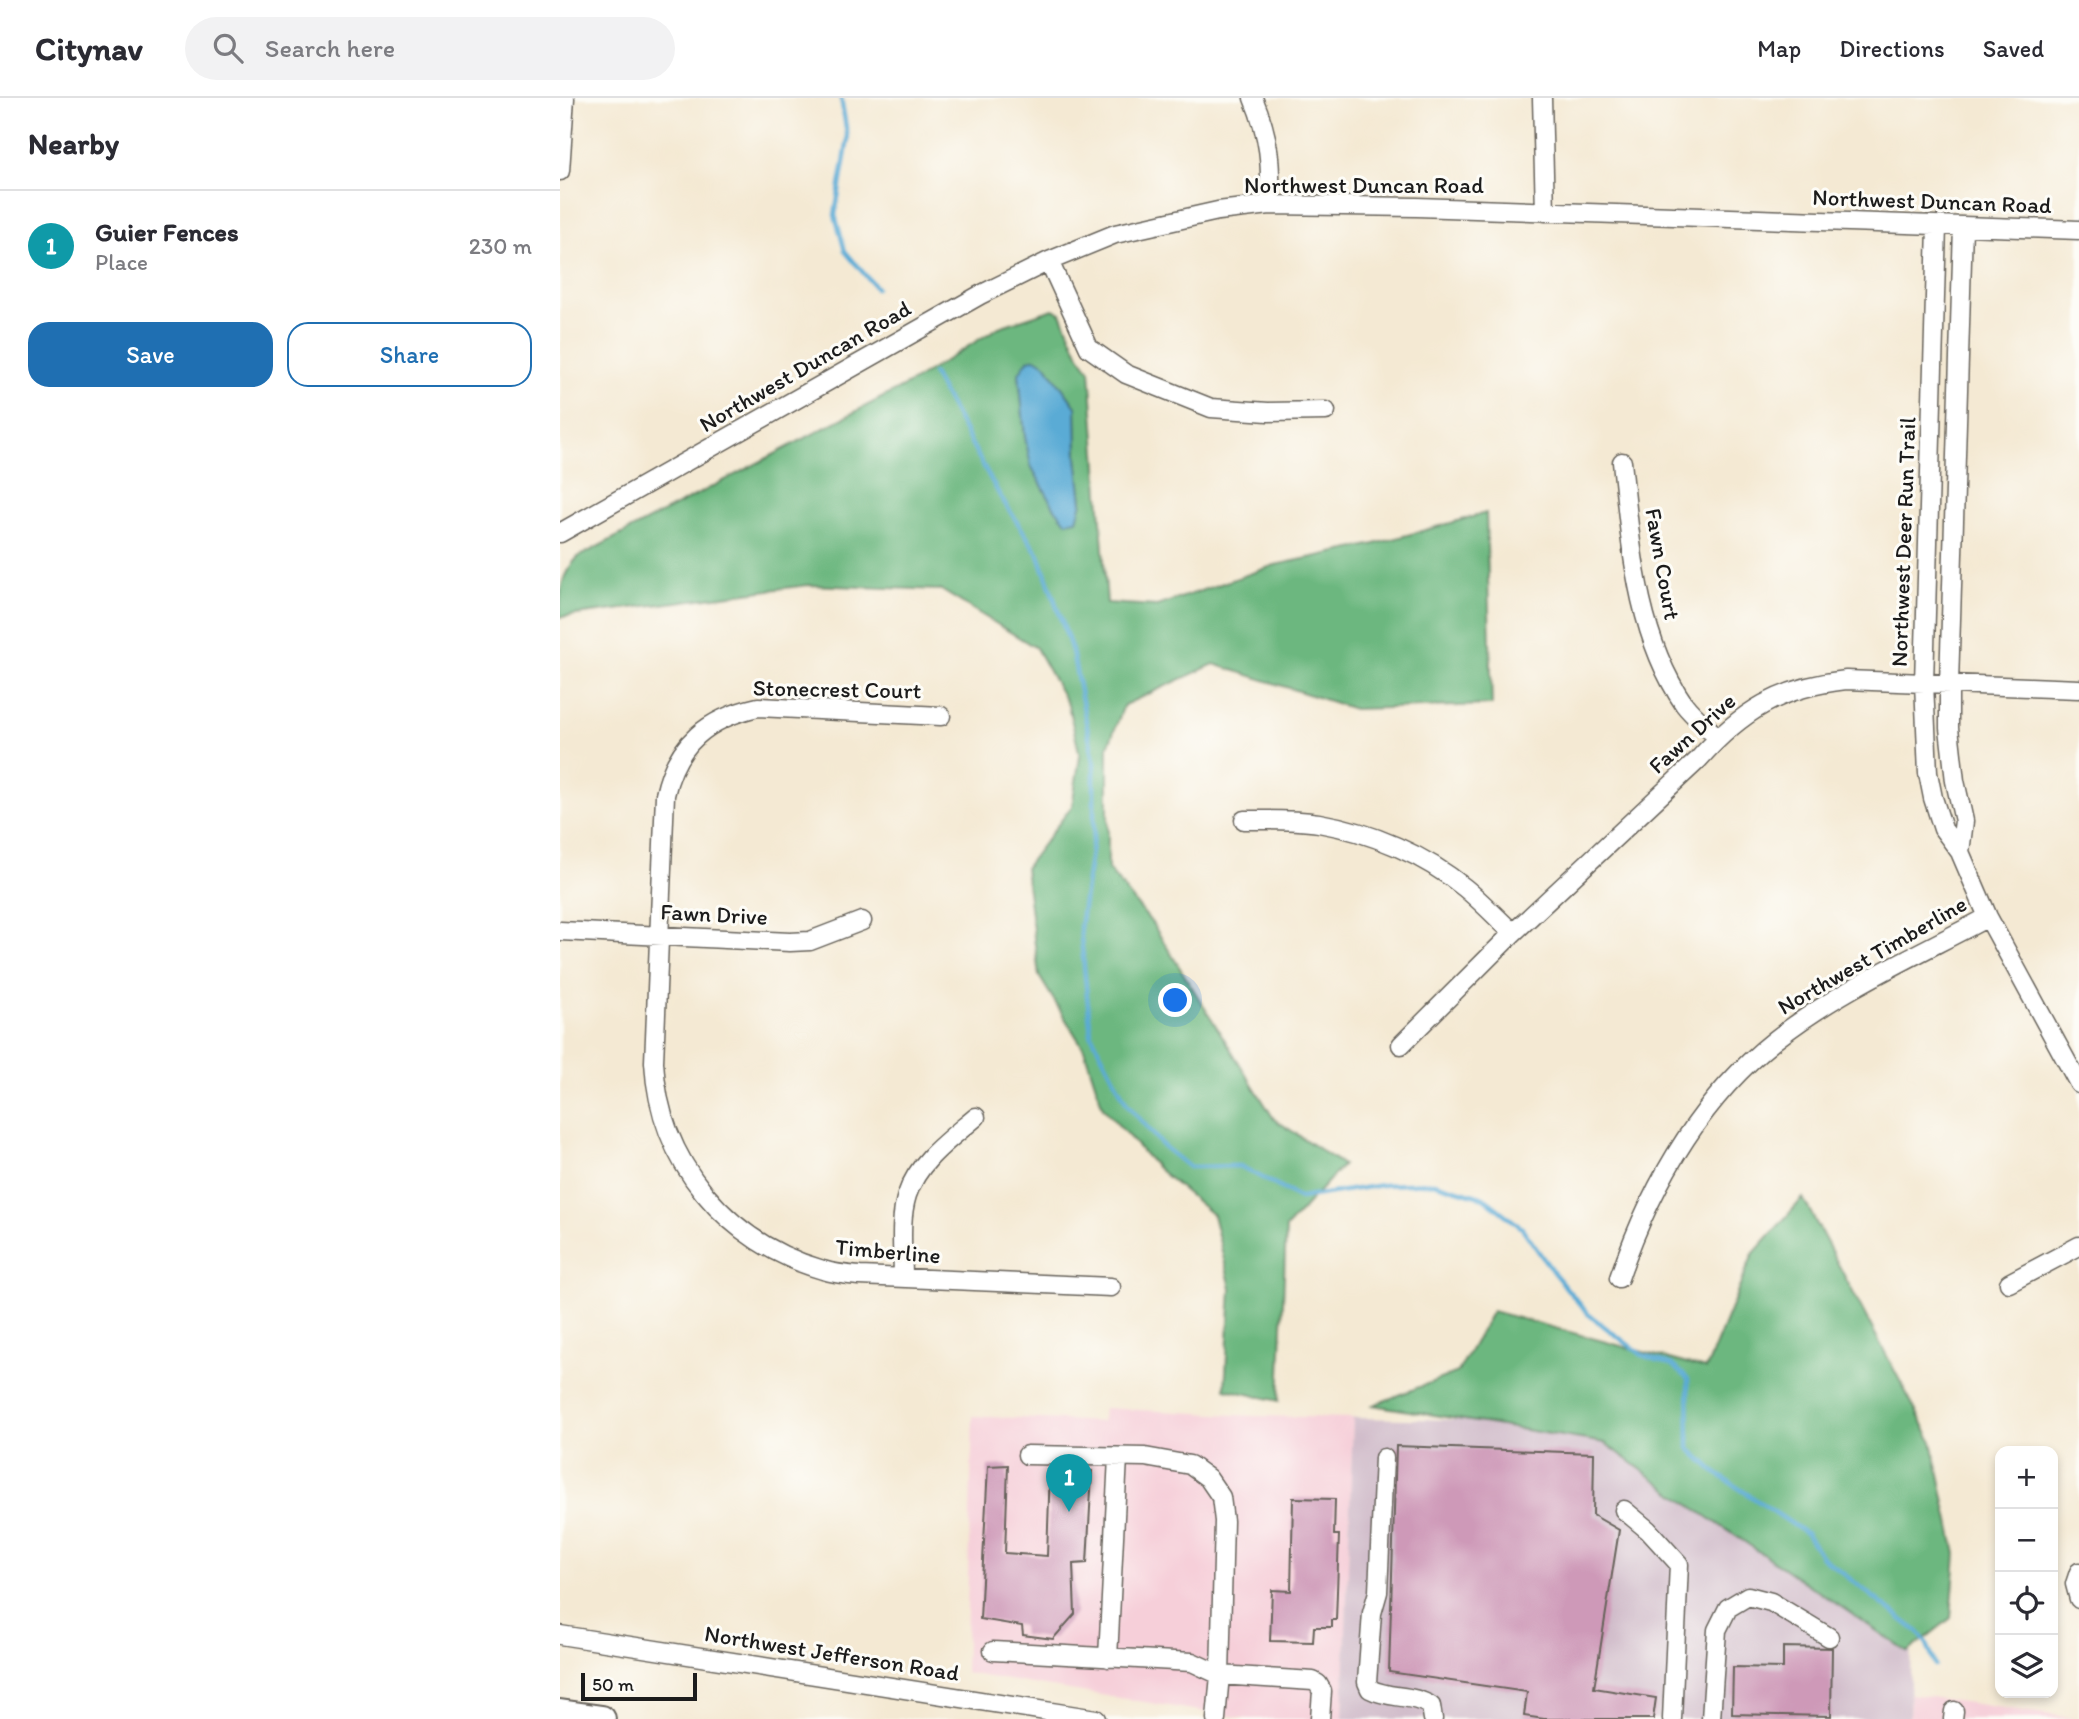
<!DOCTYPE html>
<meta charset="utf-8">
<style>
body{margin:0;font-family:Itim,sans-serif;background:#f2f2f3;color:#2b2b33}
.controls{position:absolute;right:21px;bottom:21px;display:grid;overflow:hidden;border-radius:14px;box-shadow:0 4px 10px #0003}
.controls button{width:63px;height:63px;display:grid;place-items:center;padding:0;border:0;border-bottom:2px solid #e1e1e2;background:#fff;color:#2b2b33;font:35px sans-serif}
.scale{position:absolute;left:21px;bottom:18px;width:116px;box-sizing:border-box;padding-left:7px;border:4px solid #1c1c1c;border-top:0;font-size:19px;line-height:24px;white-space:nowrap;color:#1c1c1c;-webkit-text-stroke:5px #fdfcf7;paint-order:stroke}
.you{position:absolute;left:616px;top:903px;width:24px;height:24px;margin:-18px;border:5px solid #fff;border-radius:50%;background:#1a73e8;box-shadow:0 0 0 10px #1a73e833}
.badge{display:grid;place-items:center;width:46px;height:46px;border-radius:50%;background:#1f6fb2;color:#fff;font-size:23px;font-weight:700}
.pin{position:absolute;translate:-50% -58px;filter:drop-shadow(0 2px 4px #0008)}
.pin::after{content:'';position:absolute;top:37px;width:24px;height:21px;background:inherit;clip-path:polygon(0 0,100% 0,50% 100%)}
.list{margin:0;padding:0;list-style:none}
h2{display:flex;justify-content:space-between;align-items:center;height:91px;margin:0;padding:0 28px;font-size:30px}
h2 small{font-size:23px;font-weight:400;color:#7c7c81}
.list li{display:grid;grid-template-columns:46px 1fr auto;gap:21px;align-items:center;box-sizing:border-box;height:112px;padding:0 28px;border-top:2px solid #e1e1e2}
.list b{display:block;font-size:26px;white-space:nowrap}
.list p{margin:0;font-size:23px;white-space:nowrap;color:#7c7c81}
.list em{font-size:23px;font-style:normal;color:#7c7c81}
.actions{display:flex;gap:14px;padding:21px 28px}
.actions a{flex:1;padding:16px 0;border:2px solid #1f6fb2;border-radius:21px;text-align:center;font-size:24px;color:#1f6fb2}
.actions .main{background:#1f6fb2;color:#fff}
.icon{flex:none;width:38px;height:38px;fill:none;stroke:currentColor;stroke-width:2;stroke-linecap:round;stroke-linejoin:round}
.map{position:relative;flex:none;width:1519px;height:1621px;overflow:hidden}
header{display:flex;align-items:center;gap:42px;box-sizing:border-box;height:98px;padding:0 35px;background:#fff;border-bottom:2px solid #e1e1e2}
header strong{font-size:33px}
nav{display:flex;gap:38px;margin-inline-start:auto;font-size:24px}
.search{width:490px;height:63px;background:#f2f2f3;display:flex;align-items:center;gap:18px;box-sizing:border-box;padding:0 24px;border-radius:38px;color:#7c7c81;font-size:26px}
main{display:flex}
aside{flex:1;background:#fff}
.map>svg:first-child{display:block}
</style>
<header>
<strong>Citynav</strong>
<div class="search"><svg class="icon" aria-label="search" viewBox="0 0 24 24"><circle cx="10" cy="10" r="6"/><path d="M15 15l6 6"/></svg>Search here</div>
<nav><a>Map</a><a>Directions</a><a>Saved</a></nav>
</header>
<main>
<aside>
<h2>Nearby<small></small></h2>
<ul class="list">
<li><span class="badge" style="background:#0f9aa8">1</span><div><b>Guier Fences</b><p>Place</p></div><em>230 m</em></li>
</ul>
<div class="actions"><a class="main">Save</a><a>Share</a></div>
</aside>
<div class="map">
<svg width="1519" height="1621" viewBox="0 0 1519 1621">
<rect width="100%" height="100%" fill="#fdfcf7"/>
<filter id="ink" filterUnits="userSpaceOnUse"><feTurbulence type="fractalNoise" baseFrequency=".0143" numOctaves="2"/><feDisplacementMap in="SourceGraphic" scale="14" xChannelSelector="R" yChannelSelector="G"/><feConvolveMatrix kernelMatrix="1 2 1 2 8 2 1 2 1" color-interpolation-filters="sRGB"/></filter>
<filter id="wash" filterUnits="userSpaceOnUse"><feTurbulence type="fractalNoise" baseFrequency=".00686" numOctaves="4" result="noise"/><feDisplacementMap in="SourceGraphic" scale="28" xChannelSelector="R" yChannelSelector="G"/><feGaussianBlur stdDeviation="1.57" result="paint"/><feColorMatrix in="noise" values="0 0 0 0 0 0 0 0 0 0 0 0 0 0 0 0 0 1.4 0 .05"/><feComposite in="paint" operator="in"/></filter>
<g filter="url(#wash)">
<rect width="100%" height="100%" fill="#f4e9d3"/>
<path fill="#f6cfd9" d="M544,1310L692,1318L793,1320L783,1621H689L405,1575L413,1318L542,1324Z
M1350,1596L1519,1621H1349Z"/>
<path fill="#d1bdcb" d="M793,1320L1242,1328L1353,1458L1349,1621H783Z"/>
<path fill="#6cb77f" stroke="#446a4e" stroke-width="2" fill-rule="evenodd" d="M493,211L501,215L519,257L530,272L547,505L597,508L715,467L815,446L926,415L932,607L794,611L654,566L564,607L548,649V771L592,825L714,1021L783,1067L726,1130L719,1303L665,1291L671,1190L653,1117L598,1071L543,1010L524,951L479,878L465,770L512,708L520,658L508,607L476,550L381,492L248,487L0,519C0,491 0,478 18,459L352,284L439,229ZM485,266L516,309L517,360L522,404L465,339L459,275Z
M1243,1100L1372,1343L1396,1456L1391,1520L1348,1554L1124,1403L1045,1345L813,1307L898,1274L932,1213L1146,1271L1193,1156Z"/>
<path fill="#5aabd5" stroke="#3b6478" stroke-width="2" d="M476,260L485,266L516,309L517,360L522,404L517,422L506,424L494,409L471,368L465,339L459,275L468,262Z"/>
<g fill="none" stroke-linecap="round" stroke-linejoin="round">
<path stroke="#5aabd5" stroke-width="4.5" d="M281,0L288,41L275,117L285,153L316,190
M373,276L440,398L479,457L512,553L534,663V733L520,830L531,936L567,1006L603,1048L629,1069L680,1068L740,1100L822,1087L874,1085L924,1100L962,1130L993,1174L1028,1216L1082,1257L1112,1267L1128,1281L1129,1350L1156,1375L1247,1436L1262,1459L1358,1534L1367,1546L1375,1567"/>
</g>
<g id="blocks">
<path fill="#ce99b8" d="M836,1348L1034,1355L1033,1417L1059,1432L1034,1590L1096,1600L1093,1621H984L964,1618L967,1594L829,1574Z
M448,1367L445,1455L487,1458L490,1371L532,1373L527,1465L513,1466L515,1516L493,1541L463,1537L462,1528L420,1521L428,1368Z
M733,1400L775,1401L774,1437H779L776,1522H772V1529H754L753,1544L710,1543L712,1492L731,1493Z
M1223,1549L1272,1550L1271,1618L1172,1616L1173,1569L1223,1570Z"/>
</g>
</g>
<g filter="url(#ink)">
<use href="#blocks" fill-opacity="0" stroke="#68645c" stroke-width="2"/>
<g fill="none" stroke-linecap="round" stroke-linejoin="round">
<g stroke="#68645c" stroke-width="21">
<path id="minor" d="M693,0C710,40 711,65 710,107
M982,0L985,114
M0,73L5,0
M1377,128L1364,585L1368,675L1373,700L1383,731L1400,754L1428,819L1519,986
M489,163L529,250L566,276L651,310L708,314L766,313
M1062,364C1071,445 1076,536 1124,606C1133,618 1147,629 1158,640
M0,435L420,197L489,163L555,136L658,113L710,107L857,109L1519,132
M381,618L198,609C149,620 116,645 105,697L94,964C99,1064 167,1145 263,1172C275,1176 288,1177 300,1178L551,1189
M684,722C709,722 735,721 759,725C811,734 865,757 905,790C922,804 937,820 953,835
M1400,754L1404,723L1395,683L1389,630V586L1403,129
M0,833L230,844L250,843L302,823
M841,947L953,835L1138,662C1181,613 1221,589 1286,582L1519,591
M343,1180C343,1154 339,1122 347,1097C358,1063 390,1041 416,1019
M1059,1180C1090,1090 1139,1002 1215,942C1280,891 1357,857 1428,819
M1449,1185L1519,1148
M824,1360L818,1494L812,1515L807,1584L810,1591C829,1601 853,1596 871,1608L873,1621
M1064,1412L1088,1432L1119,1466L1112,1621
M1519,1474L1515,1486L1519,1501
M0,1537L536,1621
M433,1553L632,1564L660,1577L664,1423L661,1399L648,1380L630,1367L585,1359L467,1357
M548,1560L558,1359
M656,1621L660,1577L753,1583L758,1586L762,1593L760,1621
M1151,1621L1157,1532L1168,1510L1188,1498L1211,1504L1269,1539
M1393,1621L1394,1613"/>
</g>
<g stroke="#68645c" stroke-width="30">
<path id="highway" d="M0,1615L42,1621"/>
</g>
<use href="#minor" stroke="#fff" stroke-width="18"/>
<use href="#highway" stroke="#fff" stroke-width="26"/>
</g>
</g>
<g text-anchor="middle" stroke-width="6" stroke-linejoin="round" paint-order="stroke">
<g font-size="23" fill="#1c1c1c" stroke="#fdfcf7">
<text x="804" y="95">Northwest Duncan Road</text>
<text transform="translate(1372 103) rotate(2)" y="8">Northwest Duncan Road</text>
<text transform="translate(245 268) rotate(-30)" y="8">Northwest Duncan Road</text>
<text transform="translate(1343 444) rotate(-88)" y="8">Northwest Deer Run Trail</text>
<text transform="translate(1103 466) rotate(80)" y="8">Fawn Court</text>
<text transform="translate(277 591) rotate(1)" y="8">Stonecrest Court</text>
<text transform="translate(1132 635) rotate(-42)" y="8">Fawn Drive</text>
<text transform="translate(154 816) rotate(3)" y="8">Fawn Drive</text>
<text transform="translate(1312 857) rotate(-30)" y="8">Northwest Timberline</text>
<text transform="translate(328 1153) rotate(5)" y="8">Timberline</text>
<text transform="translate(272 1555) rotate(9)" y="8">Northwest Jefferson Road</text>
</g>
</g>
</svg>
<div class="controls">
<button>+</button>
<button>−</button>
<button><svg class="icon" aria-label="locate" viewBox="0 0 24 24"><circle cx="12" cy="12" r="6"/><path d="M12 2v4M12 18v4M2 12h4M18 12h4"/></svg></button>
<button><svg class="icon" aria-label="layers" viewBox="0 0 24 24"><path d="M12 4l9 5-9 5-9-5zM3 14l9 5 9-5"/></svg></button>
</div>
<div class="scale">50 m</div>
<div class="you"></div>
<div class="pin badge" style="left:509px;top:1414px;background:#0f9aa8">1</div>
</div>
</main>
